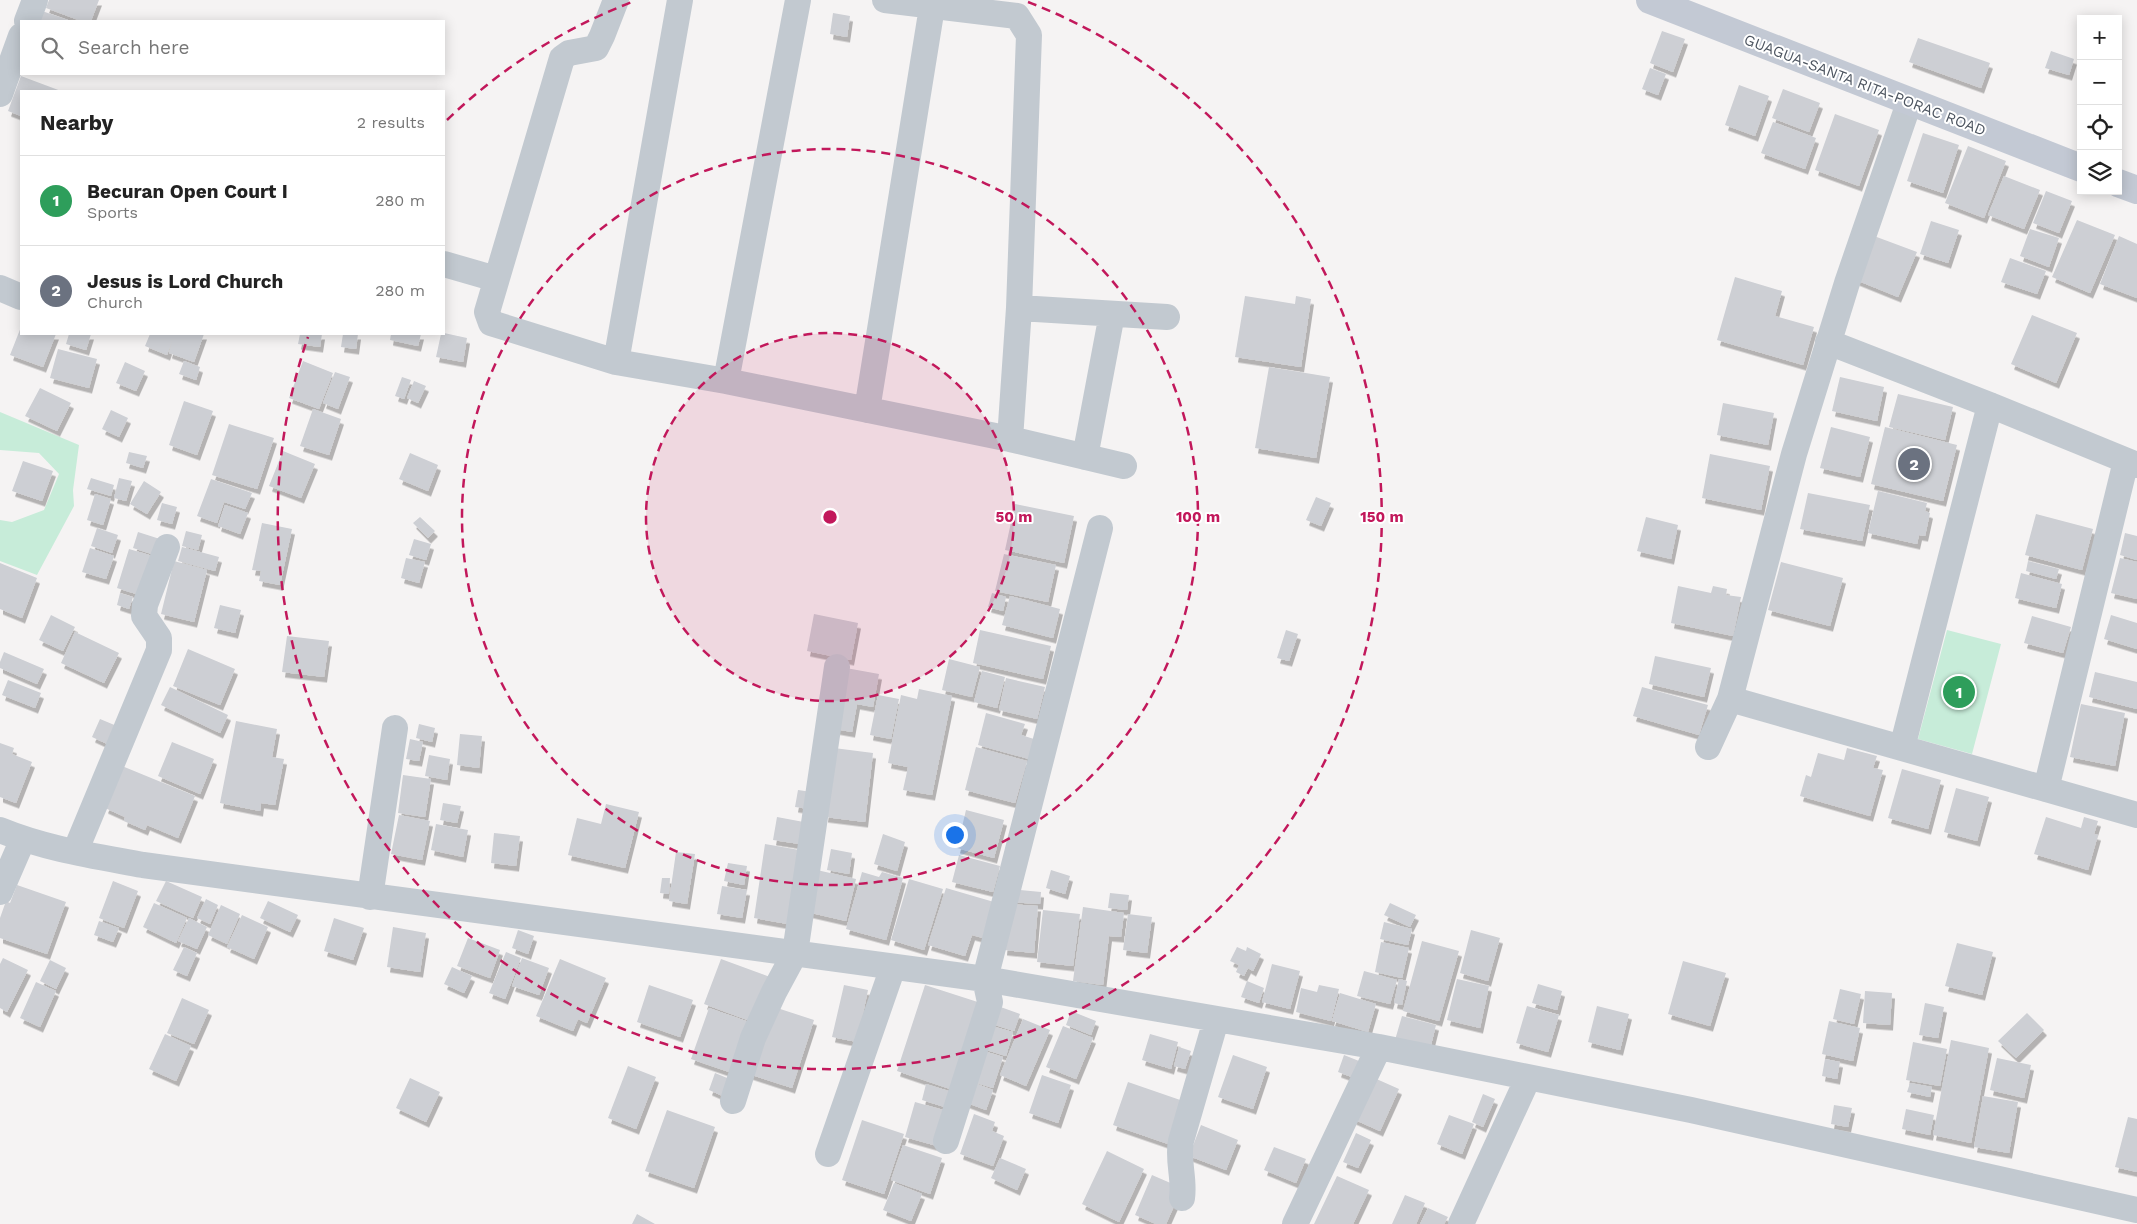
<!DOCTYPE html>
<meta charset="utf-8">
<style>
body{margin:0;font-family:"Work Sans",sans-serif;background:#f6f6f6;color:#222}
.controls{position:absolute;right:15px;top:15px;display:grid;overflow:hidden;border-radius:0px;box-shadow:0 2px 12px #0003}
.controls button{width:45px;height:45px;display:grid;place-items:center;padding:0;border:0;border-bottom:1px solid #e0e0e0;background:#fff;color:#222;font:25px sans-serif}
.you{position:absolute;left:954px;top:834px;width:18px;height:18px;margin:-12px;border:4px solid #fff;border-radius:50%;background:#1a73e8;box-shadow:0 0 0 8px #1a73e833}
.badge{display:grid;place-items:center;width:32px;height:32px;border-radius:50%;background:#2e66d4;color:#fff;font-size:16px;font-weight:700}
.pin{position:absolute;translate:-50% -50%;border:2px solid #fff;box-shadow:0 1px 5px #0006}
.list{margin:0;padding:0;list-style:none}
h2{display:flex;justify-content:space-between;align-items:center;height:65px;margin:0;padding:0 20px;font-size:21px}
h2 small{font-size:16px;font-weight:400;color:#767676}
.list li{display:grid;grid-template-columns:32px 1fr auto;gap:15px;align-items:center;box-sizing:border-box;height:90px;padding:0 20px;border-top:1px solid #e0e0e0}
.list b{display:block;font-size:19px;white-space:nowrap}
.list p{margin:0;font-size:16px;white-space:nowrap;color:#767676}
.list em{font-size:16px;font-style:normal;color:#767676}
.icon{flex:none;width:28px;height:28px;fill:none;stroke:currentColor;stroke-width:2;stroke-linecap:round;stroke-linejoin:round}
.map{position:relative;flex:none;width:2137px;height:1224px;overflow:hidden}
.search{position:absolute;background:#fff;box-shadow:0 2px 12px #0003;left:20px;top:20px;width:425px;height:55px;display:flex;align-items:center;gap:12px;box-sizing:border-box;padding:0 18px;border-radius:0px;color:#767676;font-size:19px}
.panel{position:absolute;background:#fff;box-shadow:0 2px 12px #0003;left:20px;top:90px;width:425px;height:245px;border-radius:0px}
.map>svg:first-child{display:block}
</style>
<div class="map">
<svg width="2137" height="1224" viewBox="0 0 2137 1224">
<defs>
<filter id="shadow"><feDropShadow dx="3" dy="5.5" stdDeviation="0" flood-color="#0004"/></filter>
</defs>
<rect width="100%" height="100%" fill="#f5f3f3"/>
<path fill="#c7ecd9" d="M0,412L79,445L73,490L74,506L37,575L0,561V520L12,522L44,510L59,474L39,453L0,450Z
M1947,630L2001,644L1972,754L1918,739Z"/>
<path fill="#cdcfd4" filter="url(#shadow)" d="M49,0H99L91,21H81L46,8Z
M42,11L71,21H38Z
M833,13L850,16L847,37L830,34Z
M1662,31L1685,39L1673,72L1650,63Z
M1918,38L1990,63L1981,88L1909,62Z
M2051,51L2074,59L2069,75L2045,68Z
M1650,68L1666,74L1658,95L1642,89Z
M21,76L61,91H21V116L8,111Z
M1739,85L1769,96L1755,136L1725,125Z
M1783,89L1820,103L1809,132L1772,118Z
M1835,114L1879,130L1859,186L1815,170Z
M1773,122L1816,138L1805,169L1761,153Z
M1923,133L1959,145L1943,193L1907,181Z
M1968,146L2006,161L1984,218L1945,203Z
M2004,176L2040,190L2024,229L1988,215Z
M2046,191L2072,201L2059,233L2033,223Z
M2077,220L2115,235L2090,293L2052,277Z
M1931,221L1959,230L1948,263L1920,254Z
M2030,229L2059,238L2049,267L2020,256Z
M1874,236L1917,252L1898,297L1856,280Z
M2119,236L2137,244V298L2100,284Z
M2010,258L2046,271L2037,294L2001,282Z
M1735,277L1782,291L1775,316L1814,327L1803,365L1717,340Z
M1245,296L1295,304L1296,296L1311,299L1301,367L1235,357Z
M2032,315L2077,333L2056,383L2011,364Z
M21,327V334H56L43,367L10,355Z
M444,333L467,338L463,362L436,357L441,334Z
M69,334H91L86,350L66,344Z
M150,334H204L194,362L169,353L172,341L167,355L145,346Z
M300,334H322L320,347L298,344Z
M343,334H358L356,349L341,347Z
M391,334H421L418,346L390,340Z
M58,349L97,359L89,388L50,378Z
M184,361L200,367L196,380L179,374Z
M303,361L333,373L319,409L289,398Z
M125,362L145,371L136,391L116,383Z
M1269,367L1330,377L1316,458L1255,448Z
M335,372L350,377L338,409L323,403Z
M402,377L411,380L404,399L395,396Z
M1840,377L1884,387L1877,421L1832,411Z
M414,381L426,386L418,403L407,398Z
M40,388L71,403L57,431L25,416Z
M1898,394L1953,407L1945,440L1889,427Z
M184,401L213,411L197,455L169,445Z
M1723,403L1774,413L1768,445L1717,435Z
M313,409L341,419L329,455L300,446Z
M111,410L128,418L119,437L102,429Z
M229,424L274,438L257,489L212,475Z
M1831,427L1870,437L1860,477L1820,468Z
M1885,427L1957,445L1943,501L1871,484Z
M283,451L315,464L301,498L269,486Z
M129,452L147,456L143,468L126,463Z
M410,453L438,465L428,491L399,479Z
M1710,454L1770,466L1761,510L1702,498Z
M23,461L53,471L42,501L12,491Z
M91,478L114,485L111,496L87,489Z
M119,478L132,481L126,501L114,498Z
M211,479L252,493L245,509L224,502L217,523L197,516Z
M144,481L161,492L147,514L130,504Z
M1878,491L1927,503L1925,511L1930,513L1925,536L1919,535L1917,544L1868,533Z
M1808,493L1870,505L1862,541L1800,529Z
M95,494L111,499L103,525L87,520Z
M1316,497L1331,503L1321,526L1306,520Z
M162,503L177,507L172,524L157,520Z
M1015,504L1074,516L1064,563L1005,550Z
M225,505L248,513L240,534L218,526Z
M2036,514L2093,529L2082,570L2025,555Z
M420,517L435,531L428,538L413,523Z
M1646,517L1678,525L1671,559L1637,551Z
M262,523L292,529L280,585L259,581L261,571L252,570Z
M97,528L118,535L112,553L91,546Z
M186,531L202,535L198,550L182,546Z
M138,532L163,540L158,556L133,548Z
M2125,533L2137,536V560L2120,555Z
M414,539L431,544L426,560L409,555Z
M182,547L219,557L215,571L178,561Z
M90,548L114,556L106,579L82,572Z
M129,549L156,557L136,594L117,588Z
M1004,554L1056,565L1048,602L995,591Z
M406,558L425,562L419,583L401,578Z
M2120,558L2137,562V599L2111,593Z
M174,561L207,570L194,622L161,614Z
M2028,561L2059,569L2056,579L2026,571Z
M1781,562L1843,578L1830,626L1768,610Z
M0,563L37,578L22,618L0,609Z
M2021,573L2062,584L2056,608L2015,598Z
M1678,586L1711,593L1713,586L1727,589L1726,595L1741,597L1733,636L1671,623Z
M120,593L133,597L129,609L117,605Z
M992,593L1006,597L1003,611L988,607Z
M1010,596L1060,609L1053,638L1002,625Z
M220,605L241,610L235,633L214,628Z
M814,614L858,623L851,660L807,651Z
M51,615L75,627L63,651L39,640Z
M2111,615L2137,623V649L2104,639Z
M2032,616L2071,627L2063,653L2024,643Z
M980,630L1051,646L1043,679L973,663Z
M1286,630L1298,634L1289,661L1277,658Z
M75,632L119,653L104,683L61,663Z
M287,636L329,641L324,677L282,672Z
M188,649L235,669L220,705L173,686Z
M4,652L44,669L37,684L0,668V662Z
M1655,656L1711,668L1704,697L1649,684Z
M949,659L980,667L972,697L942,690Z
M846,668L879,674L873,707L857,704L852,732L835,729Z
M982,671L1005,677L997,708L974,702Z
M2095,672L2137,682V709L2089,697Z
M1006,678L1045,687L1037,719L999,710Z
M8,680L41,693L35,708L2,695Z
M170,687L228,715L220,733L161,705Z
M1642,687L1708,705L1699,735L1633,716Z
M919,689L952,696L932,795L903,790L908,767L888,763L901,695L917,699Z
M878,695L899,699L891,739L870,735Z
M2081,704L2125,713L2115,766L2070,757Z
M986,713L1025,724L1021,735L1034,739L1029,759L978,745Z
M100,719L124,729L116,748L92,737Z
M236,721L277,729L272,757L284,759L275,805L261,803L260,811L220,803Z
M419,724L435,728L432,742L416,738Z
M460,734L482,736L479,768L457,765Z
M410,739L423,742L419,761L406,759Z
M172,742L214,759L200,794L158,776Z
M0,743L14,748L12,754L32,762L16,803L0,797Z
M976,747L1027,761L1015,803L965,790Z
M834,748L873,753L865,822L825,817Z
M1847,748L1877,756L1873,768L1883,770L1870,816L1800,796L1806,775L1811,777L1818,753L1844,760Z
M429,755L450,759L447,780L425,776Z
M122,766L195,796L178,838L147,825L145,830L124,821L125,817L105,808Z
M1902,769L1941,780L1928,829L1888,818Z
M403,775L431,779L425,817L398,813Z
M1956,788L1989,797L1977,841L1944,832Z
M798,790L812,792L809,809L795,807Z
M443,803L461,806L457,823L440,820Z
M606,804L639,812L625,868L568,855L577,818L601,824Z
M966,810L1004,820L994,858L957,848Z
M399,815L430,821L422,860L391,854Z
M777,817L809,823L806,845L773,840Z
M2046,817L2081,828L2084,817L2098,821L2094,834L2098,835L2088,870L2034,854Z
M436,824L468,830L463,857L431,850Z
M494,833L520,836L516,866L491,863Z
M883,834L905,842L897,871L874,864Z
M765,844L805,851L793,925L754,918Z
M831,849L852,853L849,874L827,870Z
M676,852L695,854L687,904L669,901Z
M959,855L1000,866L993,892L952,882Z
M728,863L747,866L744,885L724,881Z
M817,870L856,879L846,921L807,912Z
M1051,870L1070,876L1065,894L1046,888Z
M862,872L879,877L882,872L903,878L886,940L846,929Z
M662,878H670L669,894L660,893Z
M909,879L943,889L924,950L891,940Z
M113,881L138,891L124,928L99,918Z
M166,881L202,897L193,918L156,901Z
M17,885L66,902L47,954L0,938V918L6,901L10,903Z
M722,886L747,890L742,918L717,914Z
M946,888L994,902L983,938L972,935L965,956L928,945Z
M1010,889L1041,892L1040,904L1009,902Z
M1110,893L1129,895L1127,910L1108,908Z
M206,899L218,905L210,924L197,918Z
M268,901L298,915L290,932L260,918Z
M154,903L187,918L176,943L143,927Z
M1390,903L1416,915L1410,927L1384,915Z
M1008,904L1038,906L1034,953L1004,950Z
M221,905L240,914L227,944L208,935Z
M1083,907L1124,913L1121,937L1109,936L1103,985L1073,981Z
M1043,910L1080,914L1073,966L1037,962Z
M1128,914L1152,917L1147,953L1123,950Z
M242,915L268,927L254,959L227,947Z
M189,918L207,927L197,949L178,941Z
M334,918L364,928L353,960L324,951Z
M99,921L119,928L113,942L94,935Z
M1384,922L1412,929L1408,945L1380,939Z
M393,927L426,933L420,972L387,967Z
M518,930L534,936L528,954L512,948Z
M1471,930L1500,938L1488,981L1460,973Z
M468,938L500,950L490,978L457,966Z
M1422,941L1459,951L1439,1021L1403,1011Z
M1381,942L1409,948L1402,978L1375,972Z
M1957,943L1993,952L1982,995L1945,986Z
M184,947L197,953L187,976L173,970Z
M1237,947L1246,951L1247,947L1261,954L1253,971L1248,968L1244,976L1236,972L1239,965L1230,961Z
M506,952L521,958L505,999L489,993Z
M3,958L28,970L7,1012L0,1008V964Z
M522,958L549,968L539,995L512,986Z
M560,959L606,978L587,1023L578,1019L573,1031L536,1016Z
M721,959L770,977L753,1022L704,1004Z
M50,960L66,968L56,989L40,981Z
M1683,961L1726,973L1710,1026L1668,1014Z
M1272,964L1300,971L1290,1009L1262,1002Z
M452,967L472,976L464,993L444,984Z
M1364,971L1397,980L1390,1004L1357,996Z
M1399,979L1407,981L1402,1005L1394,1003Z
M1457,979L1489,986L1480,1028L1447,1020Z
M1247,981L1264,988L1259,1003L1241,997Z
M36,982L56,991L40,1027L20,1018Z
M1538,984L1562,991L1557,1010L1532,1003Z
M649,985L693,1000L680,1037L637,1022Z
M844,985L868,990L857,1042L832,1037Z
M925,985L987,1005L959,1092L897,1071Z
M1319,985L1339,989L1331,1021L1296,1012L1301,988L1317,992Z
M1840,989L1861,994L1854,1024L1833,1019Z
M1865,991L1892,993L1890,1025L1863,1023Z
M1340,993L1376,1004L1368,1032L1332,1021Z
M182,998L209,1010L194,1044L167,1033Z
M1925,1003L1944,1007L1938,1038L1919,1035Z
M995,1005L1020,1014L1014,1031L989,1023Z
M771,1006L814,1020L792,1088L749,1074Z
M1527,1006L1559,1015L1548,1052L1516,1043Z
M1597,1006L1629,1014L1620,1050L1588,1042Z
M709,1008L749,1022L732,1073L691,1059Z
M1071,1011L1096,1021L1091,1035L1066,1025Z
M2027,1013L2044,1030L2016,1058L1998,1041Z
M1402,1016L1436,1025L1430,1049L1395,1040Z
M1023,1019L1050,1030L1026,1086L1000,1075Z
M1829,1021L1860,1028L1853,1061L1822,1054Z
M988,1025L1013,1032L1006,1056L980,1048Z
M1063,1026L1093,1038L1076,1079L1046,1067Z
M165,1034L191,1046L176,1081L149,1069Z
M1150,1034L1178,1042L1171,1069L1142,1060Z
M1951,1040L1989,1048L1971,1143L1933,1135Z
M1913,1042L1947,1049L1940,1086L1906,1080Z
M1179,1047L1191,1051L1185,1069L1174,1066Z
M981,1050L1003,1057L993,1088L970,1081Z
M1233,1055L1267,1067L1253,1109L1218,1097Z
M1344,1055L1364,1063L1357,1079L1338,1072Z
M1997,1058L2031,1065L2024,1098L1990,1090Z
M1825,1059L1840,1062L1837,1079L1822,1076Z
M628,1066L656,1077L636,1129L608,1118Z
M715,1073L732,1080L725,1097L709,1090Z
M1042,1075L1071,1085L1058,1123L1029,1113Z
M1372,1077L1399,1089L1380,1131L1353,1119Z
M410,1078L440,1092L426,1122L396,1108Z
M969,1081L993,1090L986,1110L962,1101Z
M1128,1082L1186,1102L1171,1145L1113,1125Z
M1910,1083L1932,1087L1930,1097L1907,1092Z
M926,1084L955,1093L951,1109L922,1100Z
M1483,1094L1495,1099L1483,1127L1472,1122Z
M1983,1096L2018,1102L2009,1153L1974,1147Z
M915,1102L947,1111L937,1146L905,1137Z
M1834,1105L1852,1108L1848,1127L1831,1124Z
M1906,1109L1934,1115L1930,1135L1902,1129Z
M667,1110L715,1127L694,1188L645,1171Z
M974,1114L995,1122L992,1131L1004,1136L993,1166L960,1154Z
M1449,1115L1474,1124L1462,1154L1437,1144Z
M2128,1117L2137,1119V1172L2115,1167Z
M862,1120L904,1134L884,1194L842,1180Z
M1201,1125L1238,1140L1226,1170L1189,1156Z
M1356,1133L1371,1140L1358,1168L1343,1162Z
M903,1145L942,1158L930,1194L891,1180Z
M1274,1147L1306,1159L1296,1183L1264,1170Z
M1107,1151L1144,1169L1119,1222L1082,1204Z
M1000,1158L1026,1169L1017,1190L991,1178Z
M1152,1175L1182,1188L1166,1224H1156L1135,1215Z
M1337,1176L1369,1190L1353,1224H1314Z
M894,1183L922,1194L911,1221L883,1210Z
M1405,1195L1425,1203L1416,1224H1392Z
M1428,1208L1448,1217L1444,1224H1420Z
M637,1214L655,1224H632Z"/>
<g fill="none" stroke-linecap="round" stroke-linejoin="round">
<path stroke="#c2c9d0" stroke-width="26" d="M616,0L602,36L596,48L569,53L562,58L487,312L491,323L616,362L726,381L1010,439L1124,466
M885,0L1017,16L1029,35L1019,308L1010,439
M27,21L35,0
M0,94L21,36
M444,264L496,279
M0,288L21,297
M1019,308L1167,317
M1828,342L1990,405L2137,465
M616,362L680,0
M726,381L798,0
M867,410L932,7
M1085,457L1112,314
M1730,699L2137,815
M1708,747L1730,699L1794,454L1847,283L1909,103
M1902,748L1990,405
M2046,789L2126,461
M0,830C46,849 95,856 143,865L985,979L1379,1047L1691,1110L2137,1210
M75,852L159,650V638L144,616L145,605L167,547
M0,892L23,839
M370,897L395,728
M733,1101L753,1038L774,992L795,953L837,667
M946,1141L990,1002L985,979L1100,528
M828,1154L893,967
M1182,1198C1185,1179 1177,1160 1181,1141L1216,1020
M1295,1224L1379,1047
M1461,1224L1528,1078"/>
<path stroke="#c3c9d4" stroke-width="28" d="M1650,0L2081,168
M2118,183L2137,190"/>
</g>
<circle cx="830" cy="517" r="184" fill="#c2185b" fill-opacity=".12"/>
<g fill="none" stroke="#c2185b" stroke-width="2.5" stroke-dasharray="9 6">
<circle cx="830" cy="517" r="184"/>
<circle cx="830" cy="517" r="368"/>
<path d="M447 120A552 552 0 0 1 632 2M1028 2A552 552 0 1 1 308 337"/>
</g>
<g text-anchor="middle" stroke-width="4" stroke-linejoin="round" paint-order="stroke">
<g font-size="15" fill="#4c545f" stroke="#fff">
<text transform="translate(1865 85) rotate(21)" y="5">GUAGUA-SANTA RITA-PORAC ROAD</text>
</g>
</g>
<circle cx="830" cy="517" r="8" fill="#c2185b" stroke="#fff" stroke-width="2.5"/>
<g font-size="15" text-anchor="middle" font-weight="bold" fill="#c2185b" stroke="#fff" stroke-width="4" stroke-linejoin="round" paint-order="stroke">
<text x="1014" y="522">50 m</text>
<text x="1198" y="522">100 m</text>
<text x="1382" y="522">150 m</text>
</g>
</svg>
<div class="controls">
<button>+</button>
<button>−</button>
<button><svg class="icon" aria-label="locate" viewBox="0 0 24 24"><circle cx="12" cy="12" r="6"/><path d="M12 2v4M12 18v4M2 12h4M18 12h4"/></svg></button>
<button><svg class="icon" aria-label="layers" viewBox="0 0 24 24"><path d="M12 4l9 5-9 5-9-5zM3 14l9 5 9-5"/></svg></button>
</div>
<div class="you"></div>
<div class="pin badge" style="left:1959px;top:692px;background:#2e9e5b">1</div>
<div class="pin badge" style="left:1914px;top:464px;background:#6b7280">2</div>
<div class="search"><svg class="icon" aria-label="search" viewBox="0 0 24 24"><circle cx="10" cy="10" r="6"/><path d="M15 15l6 6"/></svg>Search here</div>
<section class="panel">
<h2>Nearby<small>2 results</small></h2>
<ul class="list">
<li><span class="badge" style="background:#2e9e5b">1</span><div><b>Becuran Open Court I</b><p>Sports</p></div><em>280 m</em></li>
<li><span class="badge" style="background:#6b7280">2</span><div><b>Jesus is Lord Church</b><p>Church</p></div><em>280 m</em></li>
</ul>
</section>
</div>
